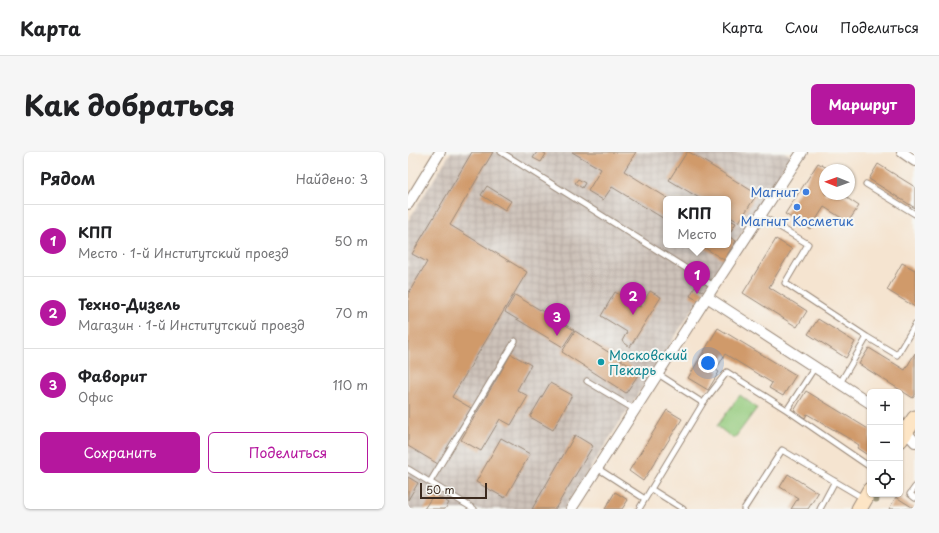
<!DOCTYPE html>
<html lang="ru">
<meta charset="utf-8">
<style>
body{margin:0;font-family:"Playpen Sans",sans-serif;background:#f6f6f6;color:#202124}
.controls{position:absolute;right:12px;bottom:12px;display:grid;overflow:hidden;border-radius:6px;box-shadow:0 1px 3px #0004}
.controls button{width:36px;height:36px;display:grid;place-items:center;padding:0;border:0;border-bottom:1px solid #e0e0e0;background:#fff;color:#202124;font:20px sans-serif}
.compass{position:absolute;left:411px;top:12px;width:36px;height:36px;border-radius:50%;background:#fff;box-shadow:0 1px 3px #0004;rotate:271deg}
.scale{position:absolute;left:12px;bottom:10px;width:67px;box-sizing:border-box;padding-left:4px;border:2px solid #3b2a1e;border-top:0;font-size:11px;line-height:14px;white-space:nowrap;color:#3b2a1e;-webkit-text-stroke:3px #f6f6f2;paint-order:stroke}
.you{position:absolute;left:300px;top:211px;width:14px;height:14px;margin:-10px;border:3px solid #fff;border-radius:50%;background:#1a73e8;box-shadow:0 0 0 6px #1a73e833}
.badge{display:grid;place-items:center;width:26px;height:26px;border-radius:50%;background:#b5179e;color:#fff;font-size:13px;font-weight:700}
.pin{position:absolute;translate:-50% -33px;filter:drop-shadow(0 1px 2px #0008)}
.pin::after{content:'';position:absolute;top:21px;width:14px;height:12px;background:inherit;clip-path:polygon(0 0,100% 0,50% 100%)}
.popup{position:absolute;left:255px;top:44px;width:68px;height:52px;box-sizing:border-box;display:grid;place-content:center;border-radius:6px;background:#fff;filter:drop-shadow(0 1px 3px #0005);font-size:13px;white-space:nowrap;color:#757577}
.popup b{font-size:15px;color:#202124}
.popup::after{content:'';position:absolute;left:50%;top:100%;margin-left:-8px;border:8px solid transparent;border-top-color:#fff}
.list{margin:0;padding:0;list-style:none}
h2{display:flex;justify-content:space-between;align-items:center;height:52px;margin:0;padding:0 16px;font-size:17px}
h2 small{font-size:13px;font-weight:400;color:#757577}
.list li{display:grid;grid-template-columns:26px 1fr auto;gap:12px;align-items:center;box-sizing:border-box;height:72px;padding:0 16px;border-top:1px solid #e0e0e0}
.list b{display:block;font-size:15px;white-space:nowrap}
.list p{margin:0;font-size:13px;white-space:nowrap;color:#757577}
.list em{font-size:13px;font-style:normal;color:#757577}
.actions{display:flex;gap:8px;padding:12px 16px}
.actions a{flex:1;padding:9px 0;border:1px solid #b5179e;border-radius:6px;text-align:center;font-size:14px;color:#b5179e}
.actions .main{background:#b5179e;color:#fff}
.icon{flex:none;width:22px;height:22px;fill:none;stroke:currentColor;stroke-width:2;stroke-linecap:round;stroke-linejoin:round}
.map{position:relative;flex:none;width:507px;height:357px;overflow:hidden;border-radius:6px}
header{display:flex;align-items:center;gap:24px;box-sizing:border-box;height:56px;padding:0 20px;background:#fff;border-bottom:1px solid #e0e0e0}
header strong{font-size:19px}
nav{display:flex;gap:22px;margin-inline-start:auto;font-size:14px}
.intro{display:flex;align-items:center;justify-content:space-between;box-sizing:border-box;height:96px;padding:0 24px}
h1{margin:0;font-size:28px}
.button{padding:10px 18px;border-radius:6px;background:#b5179e;color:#fff;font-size:14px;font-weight:700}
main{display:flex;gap:24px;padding:0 24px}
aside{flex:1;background:#fff;border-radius:6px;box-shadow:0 1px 3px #0004}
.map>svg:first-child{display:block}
</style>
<header>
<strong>Карта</strong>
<nav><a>Карта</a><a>Слои</a><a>Поделиться</a></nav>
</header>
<div class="intro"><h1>Как добраться</h1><a class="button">Маршрут</a></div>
<main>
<aside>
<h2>Рядом<small>Найдено: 3</small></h2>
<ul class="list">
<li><span class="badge">1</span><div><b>КПП</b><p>Место · 1-й Институтский проезд</p></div><em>50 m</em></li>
<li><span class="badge">2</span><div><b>Техно-Дизель</b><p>Магазин · 1-й Институтский проезд</p></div><em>70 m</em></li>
<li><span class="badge">3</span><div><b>Фаворит</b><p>Офис</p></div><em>110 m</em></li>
</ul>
<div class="actions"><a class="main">Сохранить</a><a>Поделиться</a></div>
</aside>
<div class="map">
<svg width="507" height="357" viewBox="0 0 507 357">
<defs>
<pattern id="industrial-grid" width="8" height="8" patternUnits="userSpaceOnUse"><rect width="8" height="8" fill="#cdc2b9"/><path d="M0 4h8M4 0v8" fill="none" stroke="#b1a79f"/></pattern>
</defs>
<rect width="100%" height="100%" fill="#f6f6f2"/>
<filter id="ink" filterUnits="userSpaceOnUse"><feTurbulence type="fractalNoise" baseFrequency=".025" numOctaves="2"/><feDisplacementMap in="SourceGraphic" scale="8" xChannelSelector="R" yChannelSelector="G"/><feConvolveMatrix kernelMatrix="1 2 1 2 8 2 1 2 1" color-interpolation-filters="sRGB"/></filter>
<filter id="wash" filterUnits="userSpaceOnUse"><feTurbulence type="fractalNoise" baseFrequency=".012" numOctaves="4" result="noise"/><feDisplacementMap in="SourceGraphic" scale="16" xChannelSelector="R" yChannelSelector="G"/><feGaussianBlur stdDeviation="0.9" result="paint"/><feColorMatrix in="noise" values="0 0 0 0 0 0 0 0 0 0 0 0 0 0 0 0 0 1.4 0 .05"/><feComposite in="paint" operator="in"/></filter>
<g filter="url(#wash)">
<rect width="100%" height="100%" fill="#f5e4d0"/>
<path fill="url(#industrial-grid)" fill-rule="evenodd" d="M43,0H376L383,4L156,357H0V69ZM258,47H320V93H258Z"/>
<path fill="#94cb7d" stroke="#687a4e" d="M332,243L349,256L326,287L309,274Z"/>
<g id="blocks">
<path fill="#d09a6a" d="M64,0H85L42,73L119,120L44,245L63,256L30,312L0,294V142L19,110L4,102Z
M129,0H134L138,2L133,10L125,6Z
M164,0H228L216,19L261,47H258V68L204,35L195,48L180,39L193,17Z
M279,0H281L349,42L331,70L320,64V47H293L261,28Z
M410,11L419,16L417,18L416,20L417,42H433L451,54L440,70L416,55L402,77L377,62Z
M470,12L507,35V56L461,27Z
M170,27L177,31L174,36L167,31Z
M79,34L103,49L97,58L73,43Z
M320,67L328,71L323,79L320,77Z
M320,84L328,89L316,108L292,93H320Z
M368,87L384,97L361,135L399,159L389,175L335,141Z
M494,111L507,118V155L479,138Z
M287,135L296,140L291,149L282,144Z
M242,139L253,145L222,195L214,189L219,180L193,164L207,140L232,155Z
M107,143L166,178L155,195L97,160Z
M410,167L447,190L438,206L400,182Z
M310,176L388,223L375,244L361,236L364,231L317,202L308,218L311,220L300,238L280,226Z
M167,179L232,220L218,241L154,200Z
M461,196L497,218L507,201V243L505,246L451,212Z
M103,202L123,213L109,238L120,244L103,273L92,267L73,299L53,288Z
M142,231L164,243L145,278L122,265Z
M398,239L462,278V302L461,304L449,296L451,293L445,289L399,262L397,266L386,259Z
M259,258L274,267L235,329L221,319Z
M167,283L185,294L147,357H124Z
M93,286L122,302L97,346L68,330Z
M380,322L410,341L400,357H383L390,346L372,335Z
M0,325L10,331L0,348Z
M207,340L220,348L214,357H197Z
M26,342L41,351L37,357H16Z
M488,345L507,357H481Z"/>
</g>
</g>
<g filter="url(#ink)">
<use href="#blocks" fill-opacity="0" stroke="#988777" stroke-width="1"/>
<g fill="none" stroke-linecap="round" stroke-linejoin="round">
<g stroke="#988777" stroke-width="7">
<path id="lane" d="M93,0L306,134
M458,32L507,62
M352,63L400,92L377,131L459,185L432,231
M459,185L489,203L507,173
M250,222L295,251
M179,229L226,257
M379,258L407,215
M189,316L237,347
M0,317L66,357
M22,330L107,189
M507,335L502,342L507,346
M243,337L275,357
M231,357L295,251L319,220L379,258L462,315
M336,357L374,298L455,346
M412,357L427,329"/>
</g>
<g stroke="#988777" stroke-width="12">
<path id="street" d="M494,0L507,9
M0,52L32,0
M299,145L462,251
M492,273L507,290
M163,357L306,134L394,0"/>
</g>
<g stroke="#988777" stroke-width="17">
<path id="secondary" d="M492,288L507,266
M451,357L462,338"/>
</g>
<use href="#lane" stroke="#fff" stroke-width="5"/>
<use href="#street" stroke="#fff" stroke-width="10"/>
<use href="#secondary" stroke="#fde5c5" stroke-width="15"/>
</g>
<circle fill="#9e987e" cx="468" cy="347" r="3.5"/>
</g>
<g fill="#3f7fe0" stroke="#f6f6f2" stroke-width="1.5">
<circle cx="398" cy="40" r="4"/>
<circle cx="389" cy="55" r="4"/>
</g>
<circle fill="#0f9aa8" stroke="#f6f6f2" stroke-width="1.5" cx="193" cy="210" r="4"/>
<g text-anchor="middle" stroke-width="4" stroke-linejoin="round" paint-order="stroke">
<g font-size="13" fill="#366cbe" stroke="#f6f6f2" text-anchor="end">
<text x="390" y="45">Магнит</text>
<text x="389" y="74" text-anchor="middle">Магнит Косметик</text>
</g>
<g font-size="13" fill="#0d838f" stroke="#f6f6f2" text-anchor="start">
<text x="201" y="208">Московский<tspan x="201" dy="15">Пекарь</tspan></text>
</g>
</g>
</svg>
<div class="controls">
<button>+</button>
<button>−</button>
<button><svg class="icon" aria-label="locate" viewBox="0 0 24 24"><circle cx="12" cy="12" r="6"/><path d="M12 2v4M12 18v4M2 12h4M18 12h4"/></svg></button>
</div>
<svg class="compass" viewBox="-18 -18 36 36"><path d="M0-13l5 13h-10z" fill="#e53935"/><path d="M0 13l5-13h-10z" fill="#757577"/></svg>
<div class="scale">50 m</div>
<div class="you"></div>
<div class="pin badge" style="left:289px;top:142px">1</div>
<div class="popup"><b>КПП</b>Место</div>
<div class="pin badge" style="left:225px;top:163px">2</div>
<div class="pin badge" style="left:149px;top:184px">3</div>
</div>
</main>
